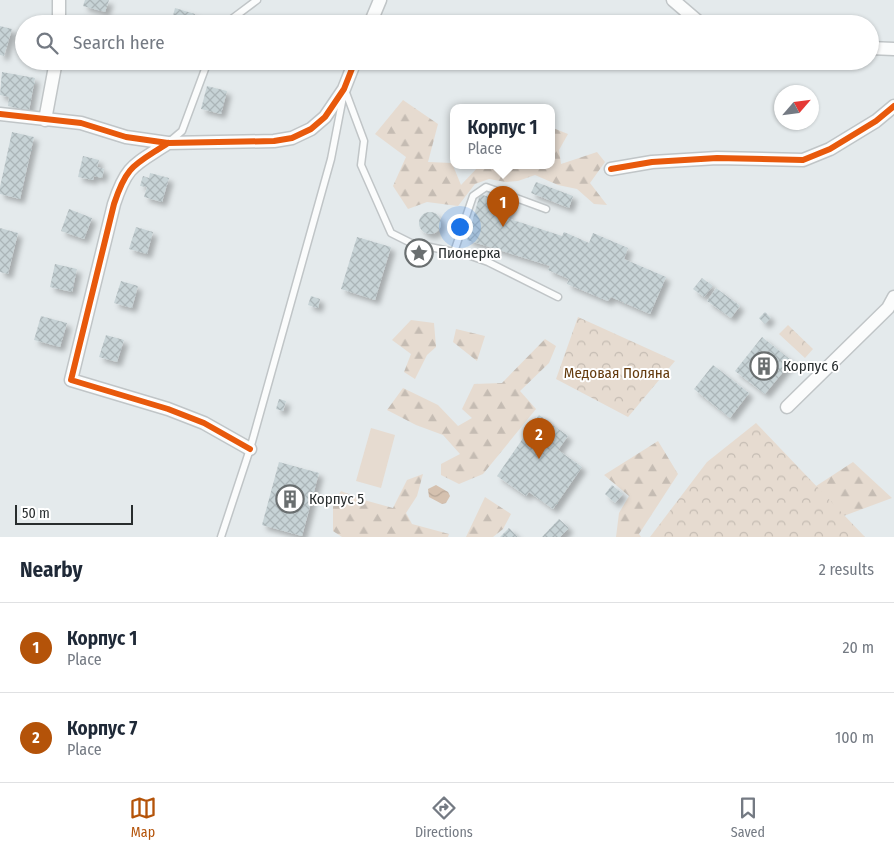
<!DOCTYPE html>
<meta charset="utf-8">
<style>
body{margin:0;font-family:"Fira Sans Condensed",sans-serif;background:#f2f2f3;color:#1f2937}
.compass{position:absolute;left:774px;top:85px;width:45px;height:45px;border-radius:50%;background:#fff;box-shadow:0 1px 4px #0004;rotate:62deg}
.scale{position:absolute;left:15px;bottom:12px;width:118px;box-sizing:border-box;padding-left:5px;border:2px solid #282d2e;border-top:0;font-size:14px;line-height:18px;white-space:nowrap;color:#282d2e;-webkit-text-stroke:4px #fff;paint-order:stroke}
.you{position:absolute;left:459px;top:226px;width:18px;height:18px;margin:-12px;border:4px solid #fff;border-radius:50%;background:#1a73e8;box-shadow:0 0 0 8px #1a73e833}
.badge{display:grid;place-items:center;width:32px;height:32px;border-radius:50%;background:#b45309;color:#fff;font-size:16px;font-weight:700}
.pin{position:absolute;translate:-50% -41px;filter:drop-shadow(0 1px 2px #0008)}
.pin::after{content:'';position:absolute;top:26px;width:18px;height:15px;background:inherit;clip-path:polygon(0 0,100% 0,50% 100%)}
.popup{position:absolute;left:450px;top:104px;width:105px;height:65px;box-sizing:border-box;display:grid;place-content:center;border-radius:10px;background:#fff;filter:drop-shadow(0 1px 4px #0005);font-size:16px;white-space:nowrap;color:#747a83}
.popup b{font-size:19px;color:#1f2937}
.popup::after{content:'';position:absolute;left:50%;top:100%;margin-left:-10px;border:10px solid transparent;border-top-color:#fff}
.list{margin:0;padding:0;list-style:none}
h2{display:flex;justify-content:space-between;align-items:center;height:65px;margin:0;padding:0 20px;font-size:21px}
h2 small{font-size:16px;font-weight:400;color:#747a83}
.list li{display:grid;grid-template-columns:32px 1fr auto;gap:15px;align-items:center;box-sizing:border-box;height:90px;padding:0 20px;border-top:1px solid #e0e1e3}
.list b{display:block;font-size:19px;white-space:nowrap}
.list p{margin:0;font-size:16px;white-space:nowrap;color:#747a83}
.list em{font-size:16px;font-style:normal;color:#747a83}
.icon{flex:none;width:28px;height:28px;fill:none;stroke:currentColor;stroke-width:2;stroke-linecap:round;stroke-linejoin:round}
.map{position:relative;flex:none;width:894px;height:537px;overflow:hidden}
.search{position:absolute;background:#fff;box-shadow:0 1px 4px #0004;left:15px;right:15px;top:15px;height:55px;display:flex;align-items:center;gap:12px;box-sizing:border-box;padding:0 18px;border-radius:28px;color:#747a83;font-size:19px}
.sheet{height:245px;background:#fff}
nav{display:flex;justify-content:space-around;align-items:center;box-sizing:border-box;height:70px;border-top:1px solid #e0e1e3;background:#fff;font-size:14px;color:#747a83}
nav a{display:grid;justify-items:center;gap:2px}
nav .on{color:#b45309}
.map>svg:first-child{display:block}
</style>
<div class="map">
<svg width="894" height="537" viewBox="0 0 894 537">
<defs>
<pattern id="forest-firs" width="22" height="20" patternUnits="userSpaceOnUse" patternTransform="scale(1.25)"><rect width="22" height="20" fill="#e6dbd0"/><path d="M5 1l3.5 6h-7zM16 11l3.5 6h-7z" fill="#c5bcb3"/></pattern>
<pattern id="park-crowns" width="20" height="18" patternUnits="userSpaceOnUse" patternTransform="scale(1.25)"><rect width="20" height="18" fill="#e6dbd0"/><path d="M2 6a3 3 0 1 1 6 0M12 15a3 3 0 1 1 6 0" fill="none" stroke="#c5bcb3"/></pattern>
<pattern id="water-waves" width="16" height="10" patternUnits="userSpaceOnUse" patternTransform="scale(1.25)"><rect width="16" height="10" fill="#d5c1af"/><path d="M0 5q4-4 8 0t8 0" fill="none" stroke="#b7a697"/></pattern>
<pattern id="building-cross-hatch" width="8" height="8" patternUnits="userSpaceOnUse" patternTransform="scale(1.25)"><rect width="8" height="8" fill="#c7d3d6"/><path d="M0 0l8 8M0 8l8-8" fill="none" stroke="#abb5b8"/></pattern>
<filter id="shadow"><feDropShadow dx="4.5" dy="4.5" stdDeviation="2.5" flood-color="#0004"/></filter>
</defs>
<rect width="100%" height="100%" fill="#e4eaec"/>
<path fill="url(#forest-firs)" d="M403,100L438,124L428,162L452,163L461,185L479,166H552L553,128L568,134L559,150L561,164L597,152L605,162L590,183L607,205L594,204L577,189L558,185L535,175L518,181L506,182L489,179L475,184L458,206L427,202L408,209L393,186L406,157L375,134Z
M411,320L434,323L436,347L427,355L415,379L404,372L411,354L392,340Z
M456,329L485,336L477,361L453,342Z
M545,339L556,346L549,363L520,391L536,409L483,474L459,484L441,475V464L460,454L443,435L416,425L387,410L403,388L438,405L458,426L472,418L462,409L474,384L502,383Z
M658,441L678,474L639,534L641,537H616L619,513L629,496L604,475Z
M853,462L892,498L787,537H699L810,490Z
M423,474L417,496L406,513L412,524L449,534L448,537H342L333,531V503L341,491L364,500L393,508L407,480Z
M485,497L511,514L503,529L493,537H466Z"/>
<path fill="url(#park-crowns)" d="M578,317L675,361L628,417L556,379Z
M788,325L813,349L805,358L779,334Z
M756,423L865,537H650L707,462Z"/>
<path fill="#e6dbd0" d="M371,428L395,435L381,488L356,481Z"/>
<path fill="url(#water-waves)" d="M436,485L448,492L450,496L446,503L442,504L429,497L428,489Z"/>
<path fill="url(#building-cross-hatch)" filter="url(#shadow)" d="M85,0H109L105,12L83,6Z
M175,8L195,14L192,24H171Z
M0,26L12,29L4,56L0,55Z
M2,72L35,78L29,111L8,106L9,97L0,95Z
M207,86L227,91L221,114L201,109Z
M12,132L34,137L20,199L0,194V187Z
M83,156L99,160L97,167L104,169L102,178L94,176L93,180L78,177Z
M150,173L169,178L162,202L144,197L147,187L140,186L143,176L149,178Z
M536,182L573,196L569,208L531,193Z
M480,194L512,205L507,218L562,236L564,232L589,243L593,233L628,248L624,259L666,277L650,314L611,297L608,301L567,284L569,279L548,270L550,266L467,240Z
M69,209L92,218L84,239L61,231Z
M419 223a11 11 0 1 1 22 0a11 11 0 1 1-22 0Z
M136,227L153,232L147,254L129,249Z
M0,228L18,233L8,274L0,272Z
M357,237L391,247L375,300L341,289Z
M55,264L77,269L72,292L50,287Z
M702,278L713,286L704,297L693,289Z
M121,281L138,286L132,308L114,303Z
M716,288L740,306L731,318L707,301Z
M311,296L320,299L318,308L308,305Z
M765,312L771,318L765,324L759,318Z
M41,316L67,323L60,347L34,340Z
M106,335L124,340L117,362L99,357Z
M762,337L792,361L765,394L735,371Z
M713,365L749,393L730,418L694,389Z
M279,399L286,401L283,411L276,409Z
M539,415L568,436L558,450L582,467L553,509L529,492L526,496L497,476Z
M279,462L319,473L302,536L262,525Z
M612,485L623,494L615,503L605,494Z
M559,519L569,528L560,537H542Z
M509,528L518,537H500Z"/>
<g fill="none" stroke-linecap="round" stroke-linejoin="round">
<g stroke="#c0c5c7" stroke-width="9">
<path id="lane" d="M225,24L257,0
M345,90L364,141L361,165L391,233L411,243L468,255L488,262L558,297
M169,142L182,131L208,61
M454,252L473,196L486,187L546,209
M221,537L250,449L331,159L343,97"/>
</g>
<g stroke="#c0c5c7" stroke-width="15">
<path id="street" d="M59,0V24
M673,0L701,24
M370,24L380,0
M870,48L894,49
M0,114L81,123L126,137L168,143L274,141L292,138L311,129L325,117L344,89L355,61
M45,120L56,61
M168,143C135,165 127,164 114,204L71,380L168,409L204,423L250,449
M611,169L652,162L717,158L803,160L830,149L876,121L894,106
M787,407L888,308L894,297"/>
</g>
<use href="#lane" stroke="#fbfcfc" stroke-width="6"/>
<use href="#street" stroke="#fbfcfc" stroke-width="12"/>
<g stroke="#fff" stroke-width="9">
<path id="cycleway" d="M0,114L81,123L126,137L168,143L274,141L292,138L311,129L325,117L344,89L355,61
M168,143C135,165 127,164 114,204L71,380L168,409L204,423L250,449
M611,169L652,162L717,158L803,160L830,149L876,121L894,106"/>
</g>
<use href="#cycleway" stroke="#e8590c" stroke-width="6"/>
</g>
<defs>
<g id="sight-ring" transform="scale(1.4375)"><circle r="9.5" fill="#fff" stroke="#6a6f70" stroke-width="1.5"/><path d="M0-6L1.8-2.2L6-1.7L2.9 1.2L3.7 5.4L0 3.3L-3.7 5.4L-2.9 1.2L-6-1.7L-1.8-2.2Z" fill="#6a6f70"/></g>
<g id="building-ring" transform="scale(1.4375)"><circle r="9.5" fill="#fff" stroke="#6a6f70" stroke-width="1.5"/><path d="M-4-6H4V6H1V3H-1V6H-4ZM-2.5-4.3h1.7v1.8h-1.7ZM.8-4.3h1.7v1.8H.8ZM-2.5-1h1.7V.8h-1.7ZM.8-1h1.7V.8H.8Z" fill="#6a6f70"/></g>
</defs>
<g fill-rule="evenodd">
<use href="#sight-ring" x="419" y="253"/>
<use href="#building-ring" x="764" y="366"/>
<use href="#building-ring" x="290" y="499"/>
</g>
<g text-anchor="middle" stroke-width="4" stroke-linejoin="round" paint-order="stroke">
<g font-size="15" fill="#282d2e" stroke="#fff" text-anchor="start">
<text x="438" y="258">Пионерка</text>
<text x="783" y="371">Корпус 6</text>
<text x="309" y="504">Корпус 5</text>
</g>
<g font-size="15" fill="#643b0e" stroke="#fff">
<text x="617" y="378">Медовая Поляна</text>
</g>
</g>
</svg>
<svg class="compass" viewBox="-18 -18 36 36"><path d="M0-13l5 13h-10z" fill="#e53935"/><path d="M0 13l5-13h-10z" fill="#747a83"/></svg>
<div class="scale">50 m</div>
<div class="you"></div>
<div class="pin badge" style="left:503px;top:227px">1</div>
<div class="popup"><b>Корпус 1</b>Place</div>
<div class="pin badge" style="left:539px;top:459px">2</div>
<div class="search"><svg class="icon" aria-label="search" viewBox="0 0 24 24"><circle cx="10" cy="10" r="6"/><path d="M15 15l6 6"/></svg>Search here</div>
</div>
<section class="sheet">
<h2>Nearby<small>2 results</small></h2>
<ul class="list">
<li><span class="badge">1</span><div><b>Корпус 1</b><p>Place</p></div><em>20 m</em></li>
<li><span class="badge">2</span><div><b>Корпус 7</b><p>Place</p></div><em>100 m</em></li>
</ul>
</section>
<nav>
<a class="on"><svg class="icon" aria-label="map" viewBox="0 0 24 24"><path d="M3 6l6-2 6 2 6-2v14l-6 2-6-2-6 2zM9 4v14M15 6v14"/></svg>Map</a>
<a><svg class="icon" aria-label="directions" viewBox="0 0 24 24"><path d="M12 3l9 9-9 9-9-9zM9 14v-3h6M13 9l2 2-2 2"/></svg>Directions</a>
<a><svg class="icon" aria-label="saved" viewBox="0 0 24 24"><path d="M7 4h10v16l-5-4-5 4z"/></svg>Saved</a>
</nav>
